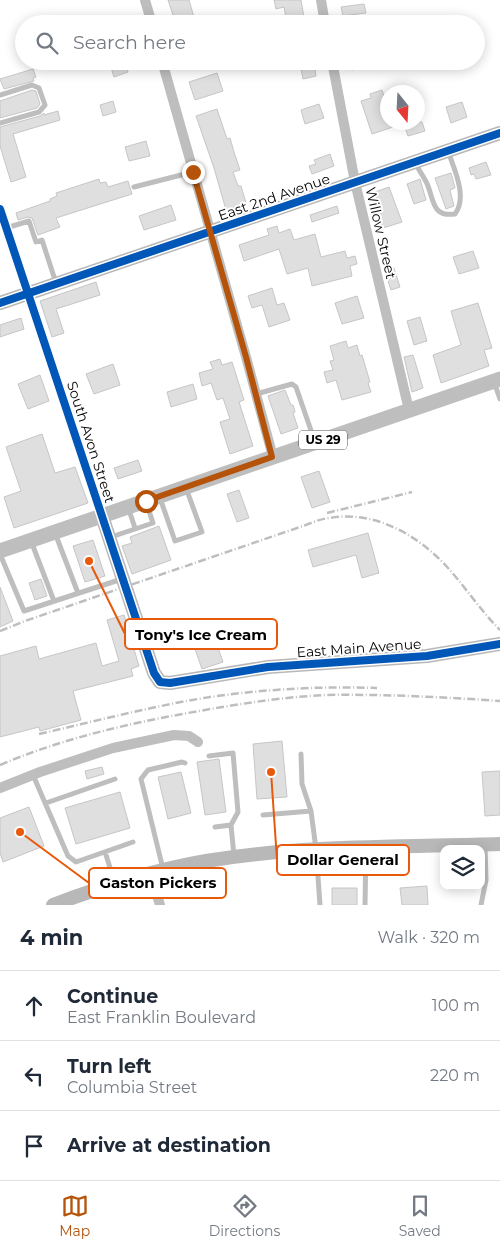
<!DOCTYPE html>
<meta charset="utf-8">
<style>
body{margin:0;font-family:Montserrat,sans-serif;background:#f6f6f7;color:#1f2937}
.controls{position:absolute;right:15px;bottom:15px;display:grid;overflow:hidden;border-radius:10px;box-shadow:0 2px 12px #0003}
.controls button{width:45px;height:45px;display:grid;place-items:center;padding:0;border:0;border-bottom:1px solid #e0e1e3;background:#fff;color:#1f2937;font:25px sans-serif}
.compass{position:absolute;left:380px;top:85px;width:45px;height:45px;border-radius:50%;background:#fff;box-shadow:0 2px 12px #0003;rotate:162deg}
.stop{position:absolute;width:15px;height:15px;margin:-11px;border:4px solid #b45309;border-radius:50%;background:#fff}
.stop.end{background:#b45309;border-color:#fff;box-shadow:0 1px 5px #0008}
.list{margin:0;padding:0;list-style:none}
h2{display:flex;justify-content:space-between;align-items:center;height:65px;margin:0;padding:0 20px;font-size:21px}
h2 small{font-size:16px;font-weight:400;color:#747a83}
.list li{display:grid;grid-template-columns:32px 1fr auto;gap:15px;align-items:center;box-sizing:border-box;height:70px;padding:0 20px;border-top:1px solid #e0e1e3}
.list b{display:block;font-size:19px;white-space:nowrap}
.list p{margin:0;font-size:16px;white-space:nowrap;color:#747a83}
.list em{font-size:16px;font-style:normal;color:#747a83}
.icon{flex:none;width:28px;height:28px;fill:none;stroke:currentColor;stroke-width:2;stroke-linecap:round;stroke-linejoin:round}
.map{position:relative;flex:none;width:500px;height:905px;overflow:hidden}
.search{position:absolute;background:#fff;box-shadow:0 2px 12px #0003;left:15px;right:15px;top:15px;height:55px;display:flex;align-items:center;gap:12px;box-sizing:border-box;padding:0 18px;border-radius:28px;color:#747a83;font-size:19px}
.sheet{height:275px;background:#fff}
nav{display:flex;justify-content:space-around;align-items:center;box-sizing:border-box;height:70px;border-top:1px solid #e0e1e3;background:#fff;font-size:14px;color:#747a83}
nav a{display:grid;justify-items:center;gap:2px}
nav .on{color:#b45309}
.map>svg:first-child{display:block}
</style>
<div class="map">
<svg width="500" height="905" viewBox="0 0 500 905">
<rect width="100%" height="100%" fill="#fff"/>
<path fill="#dfdfdf" stroke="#c6c6c6" d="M168,0H189L196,24H176Z
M274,0H301L305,23L287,24L284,7L276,9Z
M364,4L366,13L343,16L341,7Z
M109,61H125L128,72L114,77Z
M314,61L316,76L303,79L300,64Z
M349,61H375V63L352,70Z
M33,69L36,77L33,78L34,81L4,89L0,79Z
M217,73L223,91L195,100L189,82Z
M32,90L36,91L40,104L37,108L0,118V101Z
M382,90L388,107V122L402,124L372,134L361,101L371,98L370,94Z
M113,101L116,112L103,116L100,105Z
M462,102L467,117L451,123L446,107Z
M319,104L324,118L305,124L301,110Z
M217,109L227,139L230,138L234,152L240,170L233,172L238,186H241L246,203L226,210L214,168L196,116Z
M58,111L60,120L13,134L26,177L11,182L0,146V127L40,116L44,113V115Z
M403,122H422L425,131L408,136Z
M146,141L150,156L129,161L125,147Z
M330,154L334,166L312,174L309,166L316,164L314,160Z
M486,162L491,175L476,179L474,174L471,175L469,168Z
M451,173L455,188L450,190L454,206L446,209L435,178Z
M99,179L100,183L106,182L108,187L128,181L132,194L56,218L60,227L38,235L32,218L28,217L18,220L16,213L50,201V199L57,196L56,193Z
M420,179L426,200L414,204L407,184Z
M389,187L402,222L383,228L378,214L382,213L375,192Z
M171,205L176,220L144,230L139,216Z
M337,206L339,213L312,222L310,215Z
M277,226L279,233L290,229L294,240L315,234L321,257L345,251L347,258L355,256L357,264L350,266L352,276L312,286L308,268L287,274L279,249L244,261L239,245L269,235L267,229Z
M473,251L479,268L459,274L453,257Z
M394,268L400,287L391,290L385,271Z
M96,282L100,295L56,309L64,333L52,337L40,301Z
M272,288L277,305L284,303L290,320L269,327L262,305L252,308L248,296Z
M357,296L364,318L342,324L335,303Z
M478,303L492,348L484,350L489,366L441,383L433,355L461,345L451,311Z
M420,317L427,341L414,345L407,321Z
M21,318L24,329L0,337V325Z
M346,341L348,348L357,345L360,356L362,355L370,382L368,383L371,392L342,400L336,380L327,383L324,372L333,370L330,361L334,360L330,346Z
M413,355L423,388L412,392L404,357Z
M220,359L222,365L232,362L244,400L239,402L253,446L230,454L220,422L230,419L223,398L217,400L211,383L202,386L199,373L213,369L210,362Z
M113,364L120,385L94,394L86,374Z
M40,375L49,401L28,409L18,384Z
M193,384L197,399L171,407L167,392Z
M285,390L291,405H293L295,412L293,413L298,428L281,434L268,396Z
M42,434L55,473L75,467L88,503L14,528L4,497L21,491L6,447Z
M138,460L142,471L118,479L114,468Z
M319,471L330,502L312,508L301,477Z
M239,490L249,518L237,522L227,494Z
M159,526L171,560L132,574L122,546L132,543L130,537Z
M368,533L379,573L362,578L356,555L313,567L308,550Z
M93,540L105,576L85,582L73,546Z
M41,579L47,596L35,600L29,583Z
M0,587L13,621L0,627Z
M124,615L139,666L131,669L133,676L73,691L81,720L40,731L39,727L0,737V656L36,646L39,659L96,643L102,666L119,661L107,620Z
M209,622L223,662L202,669L188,629Z
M282,741L287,797L257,799L253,744Z
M219,759L226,812L205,815L197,762Z
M102,767L104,774L87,779L85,771Z
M500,771V815L485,816L482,772Z
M181,772L191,813L168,819L158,777Z
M120,792L130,828L76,844L65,808Z
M29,807L44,846L3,862L0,853V818Z
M427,886L428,905H402L400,888Z
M332,888H357V905H332Z"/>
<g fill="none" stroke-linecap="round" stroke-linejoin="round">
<path stroke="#bebebe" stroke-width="5" d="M0,95L32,85L39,88L45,105L39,112L0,123
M416,164C419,171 425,178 428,186C434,202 433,217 455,214C468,197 454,169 448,151
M134,187L193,172
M6,228L29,221L36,242L42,240L56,283
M494,382L500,399
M256,394L292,384L296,387L315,442
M160,498L175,541L202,532L186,488
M128,507L135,528
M55,533L78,593
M111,537L153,523L146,502
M31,541L54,601
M0,554L24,611L122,579
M301,754L302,784L311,811L316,849L320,905
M209,756L233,753L238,812L231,825L234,856
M33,775L68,856L76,862L133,842
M46,803L115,779
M263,815L311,811
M215,827L231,825
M105,852L115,883
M163,869L141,779L148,770L182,762L185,763
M365,905L366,848
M481,905L486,880L485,846"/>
<path stroke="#bebebe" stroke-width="10" d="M145,0L152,24
M321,0L325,24
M162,61L246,357L273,457
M332,61L355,182L409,410
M0,209L102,516
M0,788L40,772L113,748L174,735L189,736L198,742
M150,873L160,905"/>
<path stroke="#b8b8b8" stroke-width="14" d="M0,303L500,133
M102,516L154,673L160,682L170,683L268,667L427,656L500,644
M53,905C103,886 154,870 206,861C303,845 402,847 500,844"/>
<path stroke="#bebebe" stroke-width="15" d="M0,551L500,379"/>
<path stroke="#bebebe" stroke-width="2.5" stroke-dasharray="8 2.5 1 2.5" stroke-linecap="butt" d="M327,513L412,492
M0,631L25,621L303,526C311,523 320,519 329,518C375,510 418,535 448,568C466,588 481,611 500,630
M39,734C96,721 153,706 210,697C266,689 322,686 377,688
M0,765C66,737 135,722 205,710C245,703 285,697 325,695C384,694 442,697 500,701"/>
<g stroke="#fff" stroke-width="11">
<path id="cycleway" d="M0,209L154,673L160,682L170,683L268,667L427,656L500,644
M0,303L500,133"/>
</g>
<use href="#cycleway" stroke="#0057b8" stroke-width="8"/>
</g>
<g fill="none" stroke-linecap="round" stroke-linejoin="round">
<path stroke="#b45309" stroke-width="6" d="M146,501L272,457L246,357L193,172"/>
</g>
<g text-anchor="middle" stroke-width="4" stroke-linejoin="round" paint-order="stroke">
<rect fill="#fff" stroke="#4c4c4c" stroke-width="1" x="299" y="430.5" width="48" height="19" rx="4"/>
<g font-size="12" font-weight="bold" fill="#000">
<text x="323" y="444">US 29</text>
</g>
<g font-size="14" fill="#000" stroke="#fff">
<text transform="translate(274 197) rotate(-19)" y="5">East 2nd Avenue</text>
<text transform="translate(381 233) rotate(77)" y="5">Willow Street</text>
<text transform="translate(91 442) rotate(72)" y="5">South Avon Street</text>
<text transform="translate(359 648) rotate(-4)" y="5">East Main Avenue</text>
</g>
</g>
<path fill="none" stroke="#e8590c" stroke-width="2" d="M89 561L125 634M271 772L277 860M20 832L89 883"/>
<g fill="#e8590c" stroke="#fff" stroke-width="2">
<circle cx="89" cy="561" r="5"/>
<circle cx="271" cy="772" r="5"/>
<circle cx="20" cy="832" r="5"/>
</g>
<g fill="#fff" stroke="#e8590c" stroke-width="2">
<rect x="125" y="619" width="152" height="30" rx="5"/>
<rect x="277" y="845" width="132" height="30" rx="5"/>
<rect x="89" y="868" width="137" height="30" rx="5"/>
</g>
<g font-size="15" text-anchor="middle" font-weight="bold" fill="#000">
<text x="201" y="640">Tony's Ice Cream</text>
<text x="343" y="865">Dollar General</text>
<text x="158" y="888">Gaston Pickers</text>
</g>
</svg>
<div class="controls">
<button><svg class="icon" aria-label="layers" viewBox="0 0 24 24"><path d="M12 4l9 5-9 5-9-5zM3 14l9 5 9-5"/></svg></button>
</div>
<svg class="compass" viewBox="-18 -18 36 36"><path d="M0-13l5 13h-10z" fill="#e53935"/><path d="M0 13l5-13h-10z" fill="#747a83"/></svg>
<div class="stop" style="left:146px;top:501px"></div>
<div class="stop end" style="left:193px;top:172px"></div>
<div class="search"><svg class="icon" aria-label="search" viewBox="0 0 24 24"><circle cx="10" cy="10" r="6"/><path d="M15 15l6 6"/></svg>Search here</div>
</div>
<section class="sheet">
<h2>4 min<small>Walk · 320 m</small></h2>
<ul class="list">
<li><svg class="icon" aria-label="ahead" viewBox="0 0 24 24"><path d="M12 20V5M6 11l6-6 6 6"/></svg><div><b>Continue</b><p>East Franklin Boulevard</p></div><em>100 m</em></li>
<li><svg class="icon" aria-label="left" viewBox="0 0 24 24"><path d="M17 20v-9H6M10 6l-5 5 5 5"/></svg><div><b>Turn left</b><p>Columbia Street</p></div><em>220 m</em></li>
<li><svg class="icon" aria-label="arrive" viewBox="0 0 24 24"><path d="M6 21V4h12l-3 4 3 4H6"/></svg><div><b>Arrive at destination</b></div></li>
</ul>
</section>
<nav>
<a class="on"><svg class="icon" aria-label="map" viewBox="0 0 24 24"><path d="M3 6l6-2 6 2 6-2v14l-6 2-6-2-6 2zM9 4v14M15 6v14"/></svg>Map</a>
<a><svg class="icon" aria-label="directions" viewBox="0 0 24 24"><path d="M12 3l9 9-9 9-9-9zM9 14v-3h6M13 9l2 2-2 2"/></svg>Directions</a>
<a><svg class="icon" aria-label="saved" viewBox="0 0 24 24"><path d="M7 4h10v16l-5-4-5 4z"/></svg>Saved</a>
</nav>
